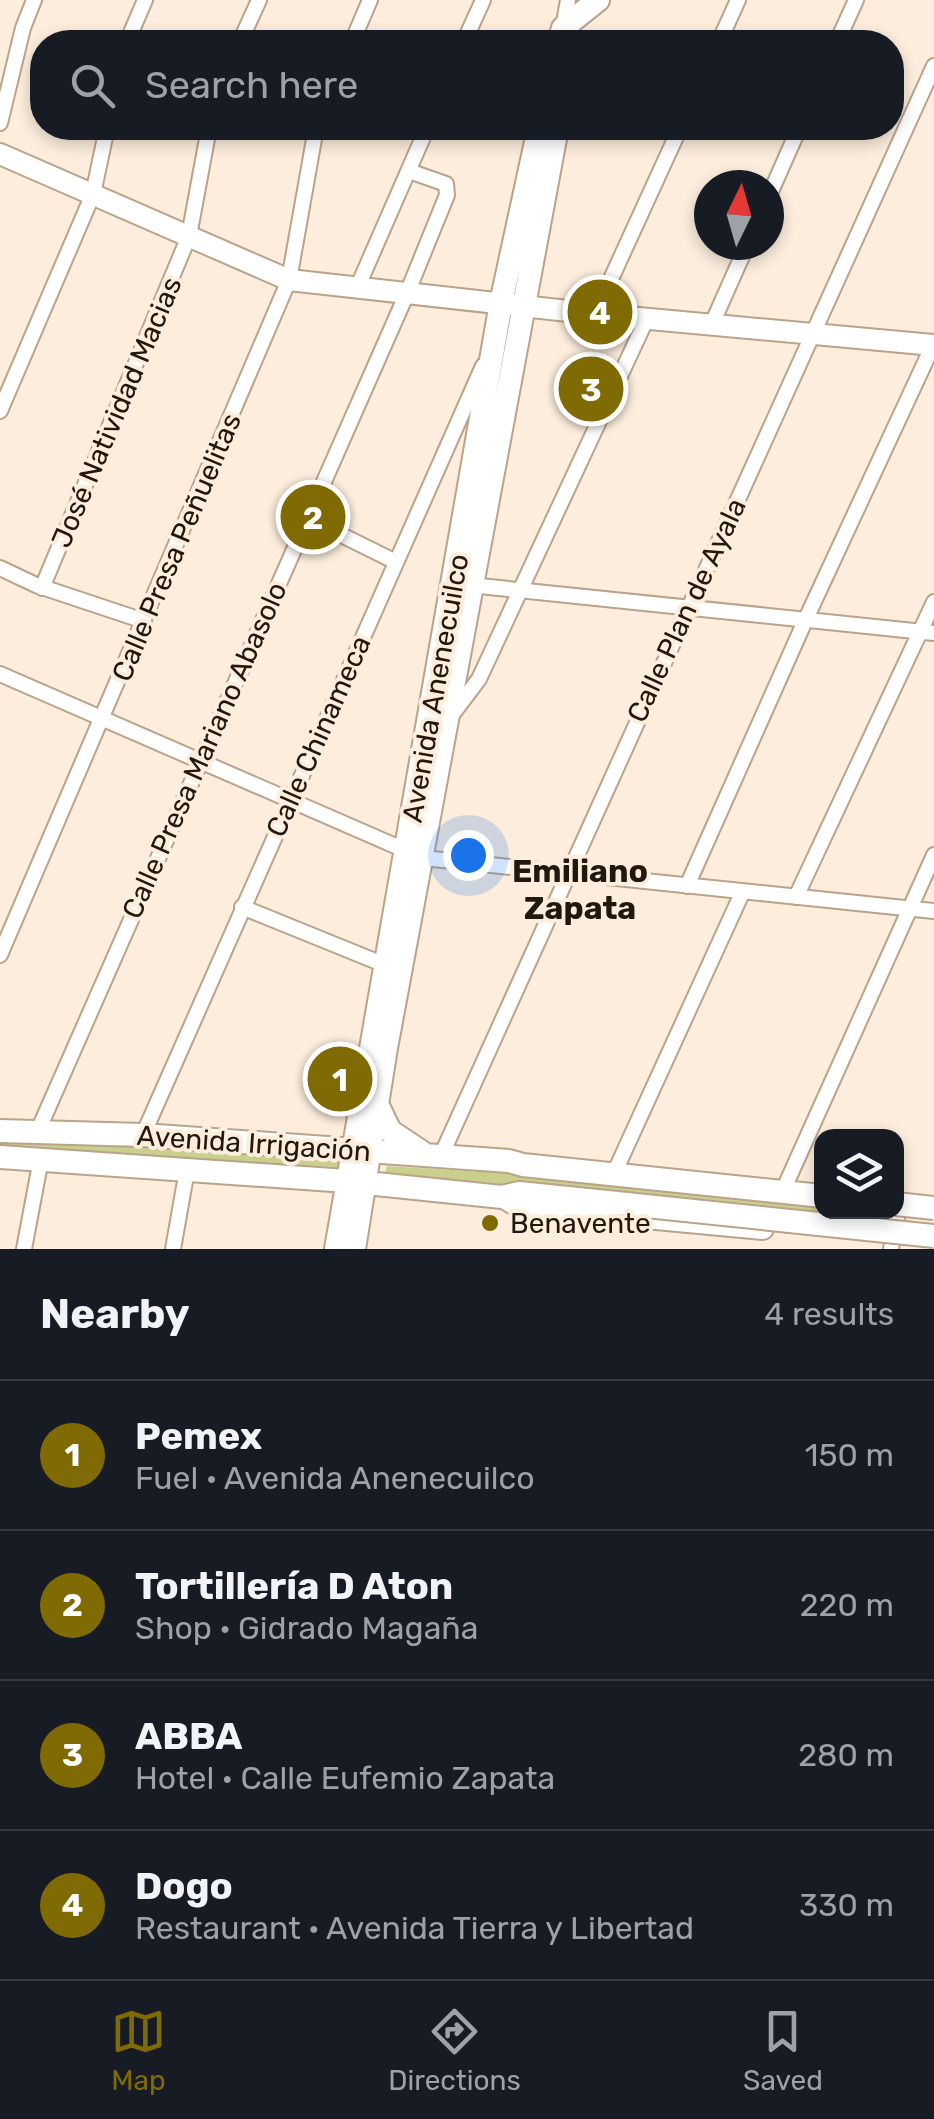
<!DOCTYPE html>
<meta charset="utf-8">
<style>
body{margin:0;font-family:Rubik,sans-serif;background:#20242c;color:#f1f3f6}
.controls{position:absolute;right:30px;bottom:30px;display:grid;overflow:hidden;border-radius:20px;box-shadow:0 5px 15px #0003}
.controls button{width:90px;height:90px;display:grid;place-items:center;padding:0;border:0;border-bottom:2px solid #363941;background:#171b24;color:#f1f3f6;font:50px sans-serif}
.compass{position:absolute;left:694px;top:170px;width:90px;height:90px;border-radius:50%;background:#171b24;box-shadow:0 5px 15px #0003;rotate:5deg}
.you{position:absolute;left:468px;top:855px;width:35px;height:35px;margin:-25px;border:8px solid #fff;border-radius:50%;background:#1a73e8;box-shadow:0 0 0 15px #1a73e833}
.badge{display:grid;place-items:center;width:65px;height:65px;border-radius:50%;background:#806a03;color:#fff;font-size:32px;font-weight:700}
.pin{position:absolute;translate:-50% -50%;border:5px solid #fff;box-shadow:0 2px 10px #0006}
.list{margin:0;padding:0;list-style:none}
h2{display:flex;justify-content:space-between;align-items:center;height:130px;margin:0;padding:0 40px;font-size:42px}
h2 small{font-size:32px;font-weight:400;color:#9ea1a6}
.list li{display:grid;grid-template-columns:65px 1fr auto;gap:30px;align-items:center;box-sizing:border-box;height:150px;padding:0 40px;border-top:2px solid #363941}
.list b{display:block;font-size:38px;white-space:nowrap}
.list p{margin:0;font-size:32px;white-space:nowrap;color:#9ea1a6}
.list em{font-size:32px;font-style:normal;color:#9ea1a6}
.icon{flex:none;width:55px;height:55px;fill:none;stroke:currentColor;stroke-width:2;stroke-linecap:round;stroke-linejoin:round}
.map{position:relative;flex:none;width:934px;height:1249px;overflow:hidden}
.search{position:absolute;background:#171b24;box-shadow:0 5px 15px #0003;left:30px;right:30px;top:30px;height:110px;display:flex;align-items:center;gap:25px;box-sizing:border-box;padding:0 35px;border-radius:40px;color:#9ea1a6;font-size:38px}
.sheet{height:730px;background:#171b24}
nav{display:flex;justify-content:space-around;align-items:center;box-sizing:border-box;height:140px;border-top:2px solid #363941;background:#171b24;font-size:28px;color:#9ea1a6}
nav a{display:grid;justify-items:center;gap:5px}
nav .on{color:#806a03}
.map>svg:first-child{display:block}
</style>
<div class="map">
<svg width="934" height="1249" viewBox="0 0 934 1249">
<rect width="100%" height="100%" fill="#fceddd"/>
<path fill="#c8d08c" d="M0,1139L343,1157L341,1166L336,1167L0,1152Z
M387,1166L484,1172L522,1168L821,1198L822,1212H892V1216L880,1221L406,1180L385,1173Z"/>
<path fill="#e9b273" d="M343,1061L349,1066L345,1095L332,1115H326L324,1107L331,1093L336,1065Z"/>
<g fill="none" stroke-linecap="round" stroke-linejoin="round">
<g stroke="#bba38a" stroke-width="18">
<path id="street" d="M563,28L568,0
M127,42L145,0
M240,42L259,0
M352,42L370,0
M464,42L483,0
M719,42L738,0
M837,42L856,0
M0,123L23,28L34,0
M769,196L799,128
M358,286L427,128
M595,314L680,128
M712,324L747,245
M0,411L93,194L107,128
M307,518L396,562
M0,568L36,585L144,621
M470,585L934,633
M42,588L189,236L209,128
M0,674L423,858L934,911
M451,716L479,679L647,318
M687,886L805,621L934,343
M796,897L934,602
M242,907L385,965
M0,955L289,280L316,128
M37,1133L408,291L447,195L446,184L409,171
M143,1135L483,366
M441,1156L934,66
M617,1167L743,891
M786,1184L934,855
M24,1249L41,1159
M173,1249L187,1170
M891,1249L900,1201"/>
</g>
<g stroke="#bba38a" stroke-width="24">
<path id="secondary" d="M0,154L289,280L595,314L934,345
M502,1197L517,1206L763,1229"/>
</g>
<g stroke="#bba38a" stroke-width="26">
<path id="primary" d="M559,42L563,28L598,0
M376,1102L390,1131L423,1153
M0,1131L143,1135L509,1161L523,1165L822,1196
M0,1157L347,1181L502,1197L519,1193L617,1203
M336,1249L501,303L539,128
M354,1249L386,1048L557,128"/>
</g>
<use href="#street" stroke="#fff" stroke-width="14"/>
<use href="#secondary" stroke="#fff" stroke-width="20"/>
<use href="#primary" stroke="#fff" stroke-width="22"/>
<g stroke="#bba38a" stroke-width="26" stroke-linecap="butt">
<path id="primary-bridge" d="M617,1203L934,1236
M896,1204L934,1208"/>
</g>
<use href="#primary-bridge" stroke="#fff" stroke-width="22"/>
</g>
<circle fill="#806a03" stroke="#fceddd" stroke-width="4" cx="490" cy="1223" r="10"/>
<g text-anchor="middle" stroke-width="8" stroke-linejoin="round" paint-order="stroke">
<g font-size="28" fill="#21180e" stroke="#fceddd">
<text transform="translate(116 412) rotate(-67)" y="10">José Natividad Macias</text>
<text transform="translate(176 547) rotate(-67)" y="10">Calle Presa Peñuelitas</text>
<text transform="translate(686 610) rotate(-65)" y="10">Calle Plan de Ayala</text>
<text transform="translate(435 688) rotate(-80)" y="10">Avenida Anenecuilco</text>
<text transform="translate(318 736) rotate(-66)" y="10">Calle Chinameca</text>
<text transform="translate(204 750) rotate(-66)" y="10">Calle Presa Mariano Abasolo</text>
<text transform="translate(254 1143) rotate(4)" y="10">Avenida Irrigación</text>
</g>
<g font-size="28" fill="#21180e" stroke="#fceddd" text-anchor="start">
<text x="510" y="1233">Benavente</text>
</g>
<g font-size="32" font-weight="bold" fill="#21180e" stroke="#fceddd">
<text x="580" y="882">Emiliano<tspan x="580" dy="37">Zapata</tspan></text>
</g>
</g>
</svg>
<div class="controls">
<button><svg class="icon" aria-label="layers" viewBox="0 0 24 24"><path d="M12 4l9 5-9 5-9-5zM3 14l9 5 9-5"/></svg></button>
</div>
<svg class="compass" viewBox="-18 -18 36 36"><path d="M0-13l5 13h-10z" fill="#e53935"/><path d="M0 13l5-13h-10z" fill="#9ea1a6"/></svg>
<div class="you"></div>
<div class="pin badge" style="left:340px;top:1079px">1</div>
<div class="pin badge" style="left:313px;top:517px">2</div>
<div class="pin badge" style="left:591px;top:389px">3</div>
<div class="pin badge" style="left:600px;top:312px">4</div>
<div class="search"><svg class="icon" aria-label="search" viewBox="0 0 24 24"><circle cx="10" cy="10" r="6"/><path d="M15 15l6 6"/></svg>Search here</div>
</div>
<section class="sheet">
<h2>Nearby<small>4 results</small></h2>
<ul class="list">
<li><span class="badge">1</span><div><b>Pemex</b><p>Fuel · Avenida Anenecuilco</p></div><em>150 m</em></li>
<li><span class="badge">2</span><div><b>Tortillería D Aton</b><p>Shop · Gidrado Magaña</p></div><em>220 m</em></li>
<li><span class="badge">3</span><div><b>ABBA</b><p>Hotel · Calle Eufemio Zapata</p></div><em>280 m</em></li>
<li><span class="badge">4</span><div><b>Dogo</b><p>Restaurant · Avenida Tierra y Libertad</p></div><em>330 m</em></li>
</ul>
</section>
<nav>
<a class="on"><svg class="icon" aria-label="map" viewBox="0 0 24 24"><path d="M3 6l6-2 6 2 6-2v14l-6 2-6-2-6 2zM9 4v14M15 6v14"/></svg>Map</a>
<a><svg class="icon" aria-label="directions" viewBox="0 0 24 24"><path d="M12 3l9 9-9 9-9-9zM9 14v-3h6M13 9l2 2-2 2"/></svg>Directions</a>
<a><svg class="icon" aria-label="saved" viewBox="0 0 24 24"><path d="M7 4h10v16l-5-4-5 4z"/></svg>Saved</a>
</nav>
